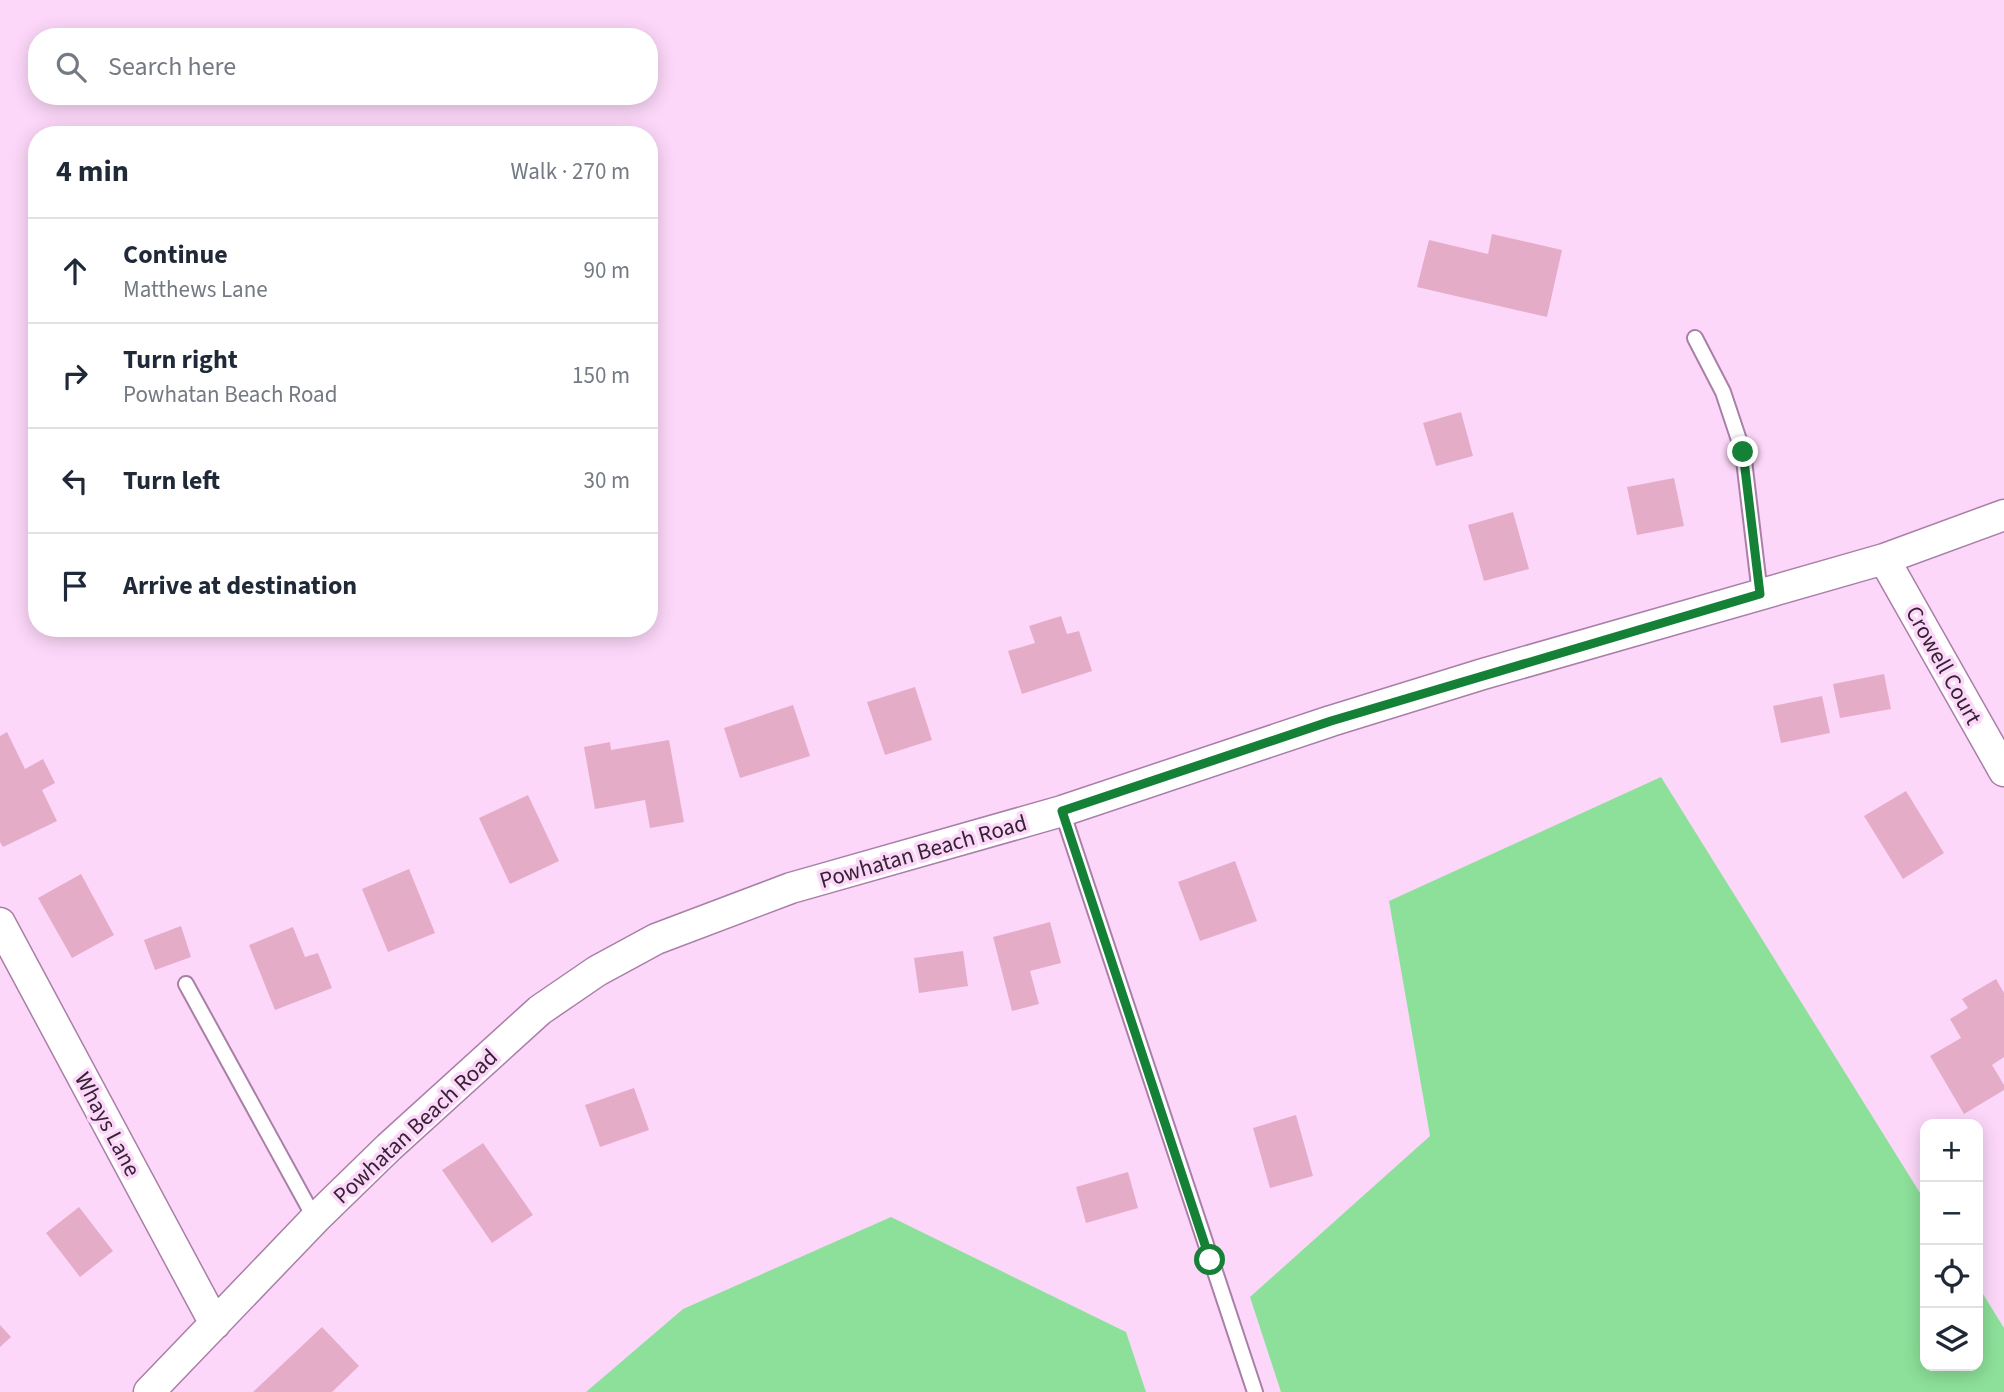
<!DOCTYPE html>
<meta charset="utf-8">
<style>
body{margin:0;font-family:"Source Sans 3",sans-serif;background:#f2f2f3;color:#1f2937}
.controls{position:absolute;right:21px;bottom:21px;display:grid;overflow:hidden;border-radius:14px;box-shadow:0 4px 18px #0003}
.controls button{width:63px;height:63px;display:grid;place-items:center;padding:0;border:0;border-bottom:2px solid #e0e1e3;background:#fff;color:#1f2937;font:35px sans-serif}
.stop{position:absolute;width:21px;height:21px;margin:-16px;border:5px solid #148137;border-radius:50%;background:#fff}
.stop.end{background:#148137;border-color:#fff;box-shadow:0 2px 7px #0008}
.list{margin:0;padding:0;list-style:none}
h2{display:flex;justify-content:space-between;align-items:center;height:91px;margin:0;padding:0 28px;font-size:30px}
h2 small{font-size:23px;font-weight:400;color:#747a83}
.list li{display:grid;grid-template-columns:46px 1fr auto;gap:21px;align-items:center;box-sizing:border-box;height:105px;padding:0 28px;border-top:2px solid #e0e1e3}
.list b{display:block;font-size:26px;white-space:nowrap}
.list p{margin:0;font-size:23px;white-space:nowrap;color:#747a83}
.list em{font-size:23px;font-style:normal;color:#747a83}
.icon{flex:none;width:38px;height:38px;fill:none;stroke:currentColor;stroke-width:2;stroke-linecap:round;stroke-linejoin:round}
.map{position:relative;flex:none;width:2004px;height:1392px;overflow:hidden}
.search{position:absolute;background:#fff;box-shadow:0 4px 18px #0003;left:28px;top:28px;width:630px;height:77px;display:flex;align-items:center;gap:18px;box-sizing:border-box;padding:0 24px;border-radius:28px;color:#747a83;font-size:26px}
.panel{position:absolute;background:#fff;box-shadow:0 4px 18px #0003;left:28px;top:126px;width:630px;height:511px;border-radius:28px}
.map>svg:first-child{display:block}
</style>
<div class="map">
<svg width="2004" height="1392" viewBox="0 0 2004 1392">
<rect width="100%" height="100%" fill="#fcd7f9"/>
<path fill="#8ce099" d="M1661,777L1925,1201V1366H1978V1286L2004,1328V1392H1281L1250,1297L1430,1136L1389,901Z
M891,1217L1126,1332L1146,1392H586L683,1309Z"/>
<path fill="#e5acc8" d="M1492,234L1562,250L1547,317L1417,287L1429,240L1488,254Z
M1461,412L1473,456L1436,466L1423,423Z
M1674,478L1684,526L1637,535L1627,487Z
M1513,512L1529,569L1484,581L1468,525Z
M1061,616L1067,634L1079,631L1092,671L1022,694L1008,651L1035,643L1029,626Z
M1884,674L1891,709L1840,718L1833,684Z
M915,687L932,740L885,755L867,702Z
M1822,696L1830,733L1781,743L1773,706Z
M793,705L810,756L740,778L724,728Z
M7,732L25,769L43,759L55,783L42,790L57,821L3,847L0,842V736Z
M669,740L684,822L650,828L645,800L595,809L584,747L610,742L611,750Z
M1906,791L1944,853L1903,879L1864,816Z
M528,795L559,861L510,884L479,818Z
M1235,861L1257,921L1200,941L1178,882Z
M409,869L435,933L388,952L362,889Z
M81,874L114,935L72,958L38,898Z
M1050,922L1061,963L1030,971L1039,1004L1012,1011L993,937Z
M181,926L191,957L155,970L144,940Z
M293,927L305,957L318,953L332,988L275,1010L249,945Z
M963,951L968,986L919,993L914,958Z
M1996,979L2004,993V1057L1992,1065L2004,1085V1090L1964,1114L1930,1056L1961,1038L1950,1019L1968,1008L1962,999Z
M634,1088L649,1130L600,1147L585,1105Z
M1296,1115L1313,1176L1270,1188L1253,1128Z
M483,1143L533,1215L492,1243L442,1170Z
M1128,1172L1138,1208L1086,1223L1076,1187Z
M79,1207L113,1251L80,1277L46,1233Z
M0,1325L11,1337L0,1347Z
M322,1327L359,1366L332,1392H253Z"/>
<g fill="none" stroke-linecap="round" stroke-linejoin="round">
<g stroke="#a97fa7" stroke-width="18">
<path id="lane" d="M1695,338L1723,392L1743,452L1760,594
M1062,811L1255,1392
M186,984L315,1219"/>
</g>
<g stroke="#a97fa7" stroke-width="33">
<path id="street" d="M1884,559L2004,771
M0,923L215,1324
M149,1392L315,1219L389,1147L540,1010L597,971L656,939L791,888L1062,811L1331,721L1483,674L1884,559L2004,515"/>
</g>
<use href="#lane" stroke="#fff" stroke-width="14"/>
<use href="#street" stroke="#fff" stroke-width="30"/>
</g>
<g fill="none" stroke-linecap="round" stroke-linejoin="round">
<path stroke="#148137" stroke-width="9" d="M1210,1260L1062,811L1331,721L1760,594L1743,452"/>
</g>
<g text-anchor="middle" stroke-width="7" stroke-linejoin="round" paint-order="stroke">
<g font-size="23" fill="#352334" stroke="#fcd7f9">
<text transform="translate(1944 665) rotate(61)" y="8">Crowell Court</text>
<text transform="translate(923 851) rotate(-16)" y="8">Powhatan Beach Road</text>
<text transform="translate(108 1124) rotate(62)" y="8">Whays Lane</text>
<text transform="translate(415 1126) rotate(-43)" y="8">Powhatan Beach Road</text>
</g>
</g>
</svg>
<div class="controls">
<button>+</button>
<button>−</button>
<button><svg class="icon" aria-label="locate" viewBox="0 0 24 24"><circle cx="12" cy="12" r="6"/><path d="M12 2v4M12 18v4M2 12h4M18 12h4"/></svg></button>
<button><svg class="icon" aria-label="layers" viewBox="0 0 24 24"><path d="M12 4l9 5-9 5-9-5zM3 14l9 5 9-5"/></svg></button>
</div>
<div class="stop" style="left:1210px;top:1260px"></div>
<div class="stop end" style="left:1743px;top:452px"></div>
<div class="search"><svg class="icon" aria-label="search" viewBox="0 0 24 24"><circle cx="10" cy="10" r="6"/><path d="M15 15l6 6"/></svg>Search here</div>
<section class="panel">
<h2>4 min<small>Walk · 270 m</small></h2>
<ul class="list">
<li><svg class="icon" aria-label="ahead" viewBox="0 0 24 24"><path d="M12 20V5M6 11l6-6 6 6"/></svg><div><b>Continue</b><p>Matthews Lane</p></div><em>90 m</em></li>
<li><svg class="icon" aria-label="right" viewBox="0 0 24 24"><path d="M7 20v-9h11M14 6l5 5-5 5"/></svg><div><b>Turn right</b><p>Powhatan Beach Road</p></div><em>150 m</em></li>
<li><svg class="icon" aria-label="left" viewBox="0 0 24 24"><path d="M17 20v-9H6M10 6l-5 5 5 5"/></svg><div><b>Turn left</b></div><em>30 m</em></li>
<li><svg class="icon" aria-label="arrive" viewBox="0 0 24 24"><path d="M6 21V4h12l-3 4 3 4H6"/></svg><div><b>Arrive at destination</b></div></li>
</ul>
</section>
</div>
